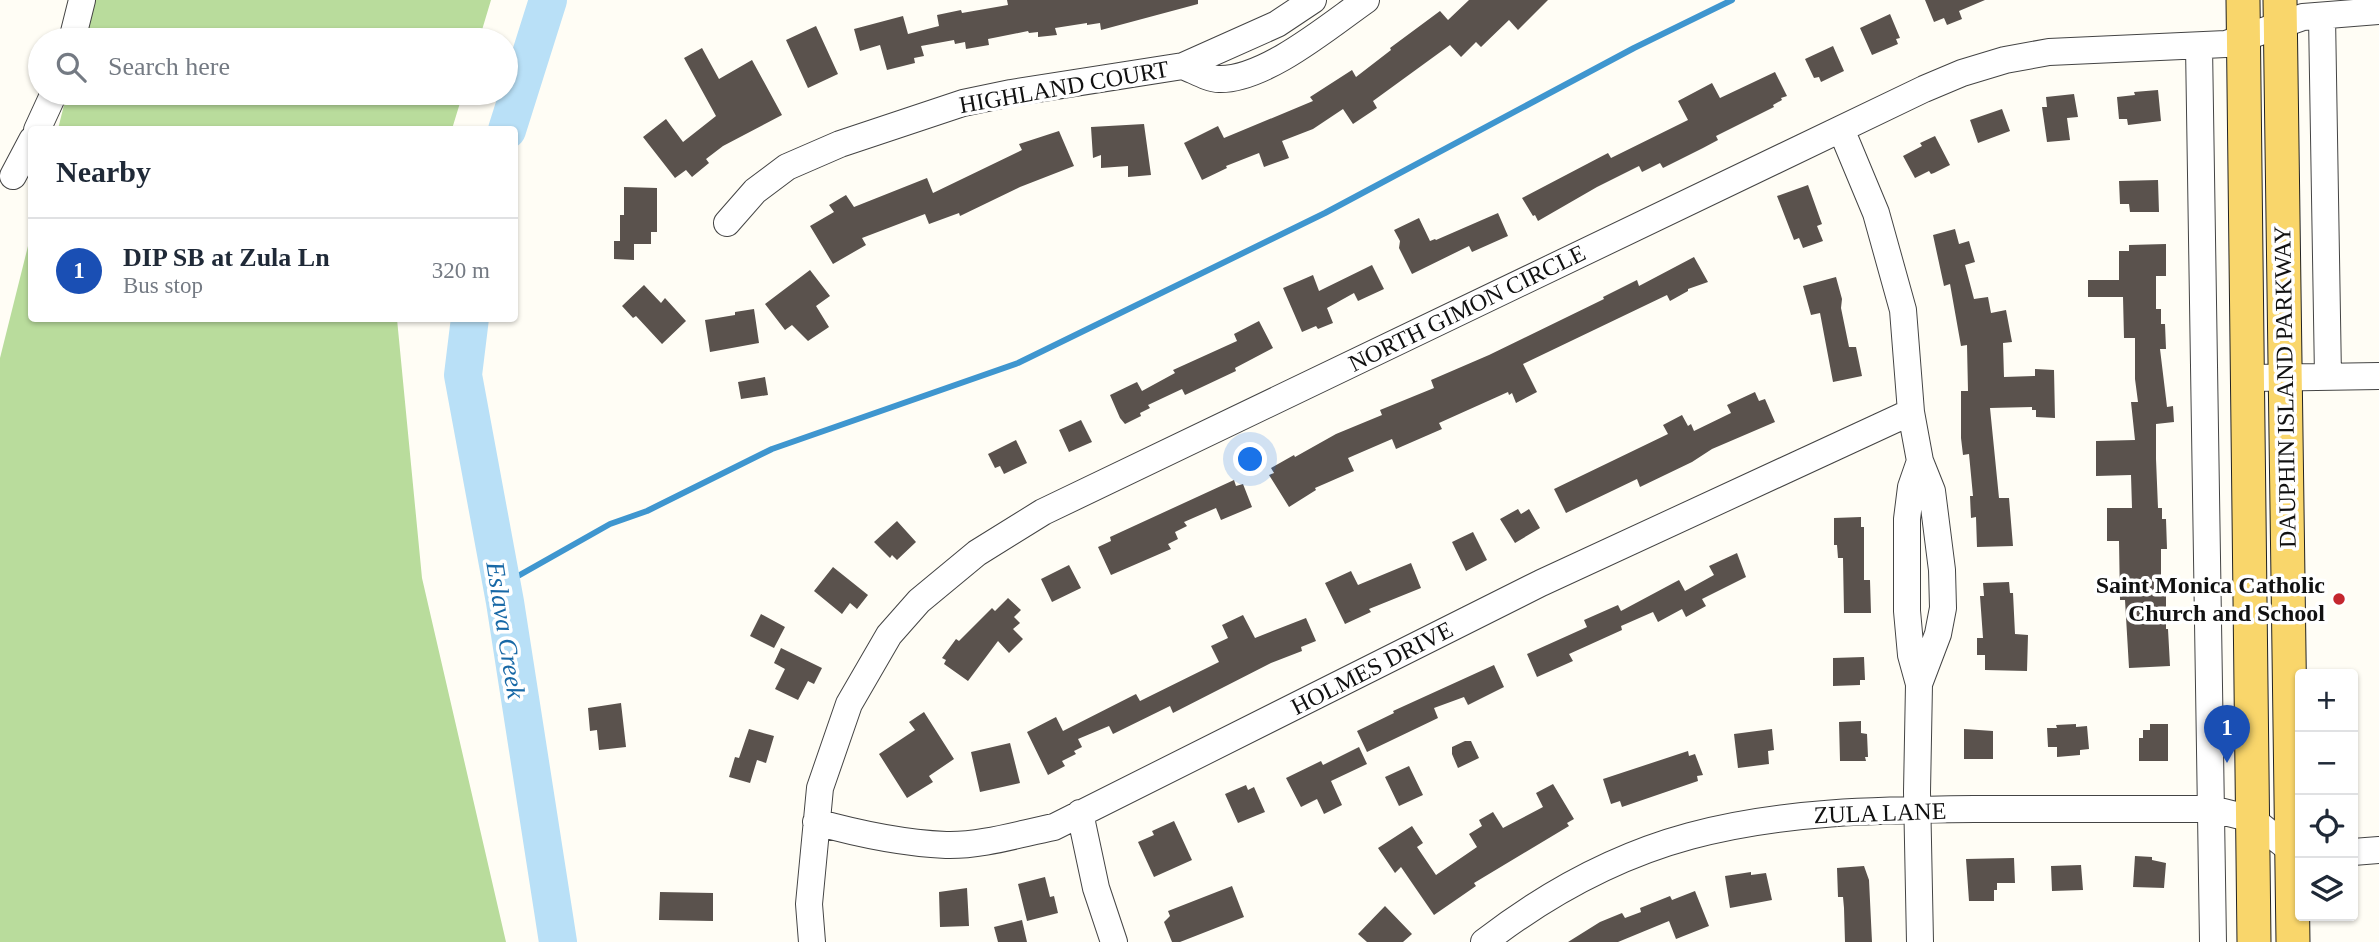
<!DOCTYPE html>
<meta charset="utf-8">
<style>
body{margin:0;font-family:Georgia,serif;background:#f2f2f3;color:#1f2937}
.controls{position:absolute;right:21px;bottom:21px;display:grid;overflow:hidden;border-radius:7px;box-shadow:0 2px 5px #0004}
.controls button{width:63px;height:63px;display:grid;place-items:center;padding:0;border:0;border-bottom:2px solid #e0e1e3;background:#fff;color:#1f2937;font:35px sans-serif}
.you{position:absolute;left:1251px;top:460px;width:24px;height:24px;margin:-18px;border:5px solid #fff;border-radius:50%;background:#1a73e8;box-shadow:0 0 0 10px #1a73e833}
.badge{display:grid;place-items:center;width:46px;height:46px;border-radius:50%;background:#c4262e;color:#fff;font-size:23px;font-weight:700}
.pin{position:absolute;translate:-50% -58px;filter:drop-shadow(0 2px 4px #0008)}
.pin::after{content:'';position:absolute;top:37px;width:24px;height:21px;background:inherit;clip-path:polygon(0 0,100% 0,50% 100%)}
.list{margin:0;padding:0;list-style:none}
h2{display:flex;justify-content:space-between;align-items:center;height:91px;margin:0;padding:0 28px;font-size:30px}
h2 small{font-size:23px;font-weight:400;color:#747a83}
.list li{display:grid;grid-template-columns:46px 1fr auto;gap:21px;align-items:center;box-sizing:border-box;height:105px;padding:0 28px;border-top:2px solid #e0e1e3}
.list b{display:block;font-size:26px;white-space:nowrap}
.list p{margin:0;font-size:23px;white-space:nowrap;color:#747a83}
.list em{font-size:23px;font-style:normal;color:#747a83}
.icon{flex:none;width:38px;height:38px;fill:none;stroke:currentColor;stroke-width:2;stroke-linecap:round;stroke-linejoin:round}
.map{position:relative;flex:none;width:2379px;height:942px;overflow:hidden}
.search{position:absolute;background:#fff;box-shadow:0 2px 5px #0004;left:28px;top:28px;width:490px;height:77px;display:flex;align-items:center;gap:18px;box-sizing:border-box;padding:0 24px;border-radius:38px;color:#747a83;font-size:26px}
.panel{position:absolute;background:#fff;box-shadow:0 2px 5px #0004;left:28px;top:126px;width:490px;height:196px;border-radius:7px}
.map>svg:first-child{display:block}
</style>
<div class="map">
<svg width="2379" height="942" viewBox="0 0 2379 942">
<rect width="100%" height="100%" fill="#fffdf5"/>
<path fill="#b9dc9c" d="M91,0H491L479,40H81Z
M67,93H463L452,129H58Z
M31,234L32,318L397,319L422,578L506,942H0V358Z"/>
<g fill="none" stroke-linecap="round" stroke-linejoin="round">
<path stroke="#3f96cf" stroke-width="6" d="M502,585L610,524L647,511L772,449L1018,363L1325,213L1634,48L1732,0"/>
<path stroke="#b9e0f7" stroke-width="38" d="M507,130L548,0
M470,318L463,375L505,602L558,942"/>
</g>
<path fill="#5a524d" d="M1007,0H1198V4L1101,30L1100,23L1087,25V23L1055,28L1057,35L1038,37V32L1029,33L1028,31L988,39L989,45L966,49L965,42L955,44L954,40L921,46L924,56L914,58L915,63L887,70L880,45L860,51L854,29L903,16L908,34L939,26L937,15L961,10L962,13L1008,5Z
M1469,0H1548L1518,30L1509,20L1481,47L1476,42L1461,57L1450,45L1373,101L1377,108L1353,124L1343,109L1313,129L1282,141L1289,158L1264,167L1259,153L1226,166L1227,168L1202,180L1184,143L1218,126L1224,138L1313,101L1310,97L1352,70L1356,77L1391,50L1390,48L1440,11L1448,20Z
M1925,0H1985L1959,11L1962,19L1947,25L1944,18L1934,22Z
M1890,14L1900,38L1896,39L1898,44L1872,55L1860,28Z
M816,26L838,74L808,88L786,40Z
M1833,46L1844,71L1821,82L1819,77L1814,78L1805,59Z
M702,48L719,79L752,60L782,115L723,146L706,159L709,163L692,177L686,170L675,178L643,137L666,119L683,142L716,116L684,58Z
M1775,72L1787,96L1781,98L1782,100L1773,105L1774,107L1716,136L1718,140L1703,148L1663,168L1660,163L1642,172L1639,166L1597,187L1538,221L1535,215L1533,216L1522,198L1608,153L1611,158L1688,120L1678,101L1712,83L1720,98Z
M2158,90L2161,121L2128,125L2127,119H2119L2117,97L2135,95L2134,92Z
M2074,94L2078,117L2067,118L2070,140L2047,142L2042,107H2047L2046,97Z
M2002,109L2010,131L1978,143L1970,120Z
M1144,124L1151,175L1128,177V166L1101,168V155L1093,158L1091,127Z
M1059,131L1074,166L1020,187L960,216L959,213L929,224L925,214L862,238L866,245L833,264L810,226L834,212L829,205L846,195L854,207L927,178L933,193L1022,150L1019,144Z
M1935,136L1950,165L1934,173L1931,174L1929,171L1915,178L1903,156L1922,146L1920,143Z
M2158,180L2159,212H2130L2129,204H2120L2119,181Z
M1808,185L1822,224L1817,226L1823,241L1803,248L1799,238L1794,240L1777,196Z
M624,187L657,188V232H651V244H634V260L614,259V241H620V215H624Z
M1498,213L1508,236L1472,252L1469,246L1412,274L1399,248L1400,241L1394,230L1419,218L1430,241L1435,239L1436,240Z
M1955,229L1959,244L1969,241L1975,262L1965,265L1974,299L1988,297L1991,313L2006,310L2012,342L2003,343L2004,377L2035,376V369L2054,370L2055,418L2036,417V410H2032V407L1990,408L1999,498H2009L2013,546L1977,547L1976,517L1971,518L1970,496H1973L1969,454L1963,455L1961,438V391H1968L1967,345L1961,346L1950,284L1944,286L1933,235Z
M2166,244V276H2156V309H2161V324H2165L2166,349H2160L2167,407L2173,406L2174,422L2156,424V459L2158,508H2162V519H2166L2167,549H2161V583H2166V629H2168L2170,666L2129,668L2125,600H2120L2119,541H2107V508H2132L2131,475L2096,476V441L2135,440L2131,402H2138L2135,379V338H2124L2123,297H2088V280H2119V251H2129V245Z
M1694,257L1708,282L1688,289V291L1670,301L1667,295L1523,364L1537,392L1516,403L1512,393L1509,395L1508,392L1439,423L1442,429L1396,449L1392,439L1348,458L1354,471L1315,488L1316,490L1289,507L1269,475L1274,473L1271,468L1294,455L1295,457L1336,434L1382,415L1380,410L1434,388L1431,380L1489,355L1604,299L1603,297L1637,280L1639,286Z
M1372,265L1384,289L1358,301L1354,293L1327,308L1333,323L1318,329L1316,326L1302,332L1283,288L1313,275L1319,291Z
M810,270L830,296L816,306L829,327L808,341L792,325L785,330L765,304Z
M1836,277L1842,299L1841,308L1849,347H1856L1862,376L1833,382L1820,313L1811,315L1803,286Z
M644,285L661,303L665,298L686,321L662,344L636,316L633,318L622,306Z
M754,309L759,343L710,352L705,320L735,315V312Z
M1259,321L1273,348L1235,368L1236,371L1185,395L1182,389L1148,405L1150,408L1140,413L1141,416L1125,424L1120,418L1110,395L1137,382L1142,391L1175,373L1173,370L1237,341L1234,334Z
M765,377L768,395L741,399L738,382Z
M1755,392L1759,401L1765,399L1775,422L1712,449L1692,462L1640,487L1637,479L1566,513L1554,489L1668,434L1663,425L1682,415L1688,426L1691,424L1694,431L1731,413L1727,405Z
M1081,420L1092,442L1069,452L1059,430Z
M1016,440L1027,463L1004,474L1000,466L995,468L988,454Z
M1234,480L1236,486L1243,484L1252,507L1221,520L1216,508L1184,522L1187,526L1175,532L1178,539L1168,544L1171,549L1111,575L1098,547L1111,541L1110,537Z
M1518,509L1521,514L1529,509L1540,528L1515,543L1500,519Z
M1861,517V527H1864V580H1870L1871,613H1844L1843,558H1838L1837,545H1834V518Z
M897,521L916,542L897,560L892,555L890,558L874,542Z
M1473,532L1487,560L1466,571L1452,542Z
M1737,553L1746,577L1702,599L1706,606L1686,617L1682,609L1658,622L1653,612L1621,626L1622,630L1569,654L1573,661L1537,677L1527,654L1587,627L1584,620L1618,605L1621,611L1679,580L1685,591L1714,575L1709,566Z
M1411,563L1421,588L1369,609L1371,612L1345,624L1325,583L1351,571L1358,585Z
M1069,565L1081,588L1052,602L1041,579Z
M833,567L868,595L857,609L850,603L842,614L814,591Z
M2009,582L2010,593H2013L2015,634L2028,635L2027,671L1985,670V655H1977V638H1983L1980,596H1984L1983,583Z
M1008,598L1021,610L1014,617L1020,623L1013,629L1023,639L1009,653L998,641L968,681L944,664L946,660L942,658L956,639L959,641L992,608L995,611Z
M761,614L785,627L774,648L750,636Z
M1243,615L1255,638L1306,618L1316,641L1301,647L1302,651L1271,663L1173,713L1170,706L1113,734L1109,726L1078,739L1082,747L1074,751L1076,754L1062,761L1065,766L1048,775L1027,732L1056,717L1063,731L1136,694L1140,701L1219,662L1211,646L1228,638L1222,625Z
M781,648L822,668L814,684L808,681L798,700L775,689L785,669L774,663Z
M1864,657L1865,680H1860V685L1833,686V658Z
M1494,665L1504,687L1468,705L1464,697L1434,708L1438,718L1367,752L1357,731L1394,713L1393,711Z
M621,703L626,747L599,750L597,730L590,731L588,708Z
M924,712L954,759L929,776L933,782L907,798L879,754L915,730L909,722Z
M1861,721V733L1867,734L1868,757H1865L1866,761H1840L1839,722Z
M2076,724V727L2087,726L2089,749L2080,750V755L2057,757V747H2048L2047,728H2057L2056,725Z
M2150,724H2168V761H2139V738H2143V730H2150Z
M749,729L774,736L766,763L757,760L750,783L729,777L735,757L739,758Z
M1772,729L1774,750L1768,751L1769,764L1738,768L1734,734Z
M1964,729L1993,731V759H1964Z
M1465,741H1471L1479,758L1458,768L1452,754V747Z
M1010,743L1020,783L980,792L971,752Z
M1359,747L1367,764L1331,781L1342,805L1324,814L1317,799L1301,807L1286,778L1321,761L1323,765Z
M1688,751L1689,756L1695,754L1703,775L1697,776L1698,781L1622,807L1620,801L1611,804L1603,779Z
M1409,766L1423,795L1399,806L1385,777Z
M1553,784L1574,819L1567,823L1569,826L1474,883L1476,886L1434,915L1401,867L1395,873L1378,848L1412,826L1423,843L1417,847L1436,875L1477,847L1469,834L1482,826L1479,820L1493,812L1503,828L1543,807L1536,793Z
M1246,785L1248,790L1254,787L1265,812L1238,823L1225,794Z
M1174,821L1192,860L1154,877L1138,842L1154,835L1152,831Z
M2135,856L2152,857V860L2166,863L2164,888L2133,887Z
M2014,858L2015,883H1997V890H1994V901H1969L1966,859Z
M2081,865L2083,890L2052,891L2051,866Z
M1864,866L1869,880L1872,942H1845L1844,908L1843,897H1838L1837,868Z
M1751,872V875L1766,873L1772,900L1730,908L1725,876Z
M1045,877L1050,897L1054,896L1058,913L1027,921L1018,884Z
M1232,886L1244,917L1180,942H1172L1164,922L1170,916L1168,911Z
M967,888L969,926L940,927L939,892Z
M1695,891L1709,926L1676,939L1669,921L1618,942H1568L1600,922L1622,913L1625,918L1641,912L1640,908L1670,896L1672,900Z
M660,892L713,893V921L659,920Z
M1385,906L1412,934L1403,942H1367L1358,934Z
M1022,920L1027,942H998L994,927Z"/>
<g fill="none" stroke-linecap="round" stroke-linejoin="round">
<g stroke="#444" stroke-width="28">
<path id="minor" d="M2322,16L2328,377
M72,40L82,0
M2199,46L2213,942
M1183,66C1194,70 1208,79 1219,79C1265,80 1329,26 1366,0
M1841,129L1876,213L1903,310L1911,412L1920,461L1932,491L1942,570L1943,608L1938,634L1919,684
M37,130L54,93
M13,176L32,140
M727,223L755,191L787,167L840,144L963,103L1011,93L1183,66L1277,24L1313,0
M2248,378L2379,376
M1080,813L1096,888L1114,942
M816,822C859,834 901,843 946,845C981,846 1019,834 1054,827L1541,583L1911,412
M2353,852L2379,850
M812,942L809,904L820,788L849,704L889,635L919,601L977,553L1043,512L1924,89L1962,73L2005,60L2049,52L2226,44L2303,17L2379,11
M1484,942C1545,895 1616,856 1690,836C1786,810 1886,810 1985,809C2060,809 2136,809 2212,809L2252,819L2292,851H2300
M1920,942L1917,792L1919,684L1911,655L1907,611V519L1911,487L1920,461"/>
</g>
<g stroke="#222" stroke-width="35">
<path id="major" d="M2243,0L2254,942
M2280,0L2293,942"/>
</g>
<use href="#minor" stroke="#fff" stroke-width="26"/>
<use href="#major" stroke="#f9d66b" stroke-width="33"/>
</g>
<circle fill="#c4262e" stroke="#fff" stroke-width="2.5" cx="2339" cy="599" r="7"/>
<g text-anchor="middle" stroke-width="7" stroke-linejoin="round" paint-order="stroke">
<g font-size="24" fill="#111" stroke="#fff">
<text transform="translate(1064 87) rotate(-10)" y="8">HIGHLAND COURT</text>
<text transform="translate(1467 308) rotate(-26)" y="8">NORTH GIMON CIRCLE</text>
<text transform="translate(2285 387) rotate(-91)" y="8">DAUPHIN ISLAND PARKWAY</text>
<text transform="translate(1372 668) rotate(-27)" y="8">HOLMES DRIVE</text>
<text transform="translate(1880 813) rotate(-2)" y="8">ZULA LANE</text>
</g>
<g font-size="24" font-weight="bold" fill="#111" stroke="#fff" text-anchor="end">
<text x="2325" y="593">Saint Monica Catholic<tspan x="2325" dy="28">Church and School</tspan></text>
</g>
<g font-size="26" font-style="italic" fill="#1768a6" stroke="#fff">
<text transform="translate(506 630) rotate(81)" y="9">Eslava Creek</text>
</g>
</g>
</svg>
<div class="controls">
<button>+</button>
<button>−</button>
<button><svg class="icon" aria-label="locate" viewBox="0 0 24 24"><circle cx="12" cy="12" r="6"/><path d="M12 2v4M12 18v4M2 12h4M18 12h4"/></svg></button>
<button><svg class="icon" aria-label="layers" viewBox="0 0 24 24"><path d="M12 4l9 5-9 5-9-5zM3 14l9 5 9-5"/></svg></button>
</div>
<div class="you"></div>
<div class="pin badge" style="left:2227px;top:763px;background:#1a4fb4">1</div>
<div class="search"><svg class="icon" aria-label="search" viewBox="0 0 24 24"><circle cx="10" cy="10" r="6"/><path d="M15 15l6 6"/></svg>Search here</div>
<section class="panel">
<h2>Nearby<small></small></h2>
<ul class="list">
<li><span class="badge" style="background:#1a4fb4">1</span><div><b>DIP SB at Zula Ln</b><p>Bus stop</p></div><em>320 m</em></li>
</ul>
</section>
</div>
